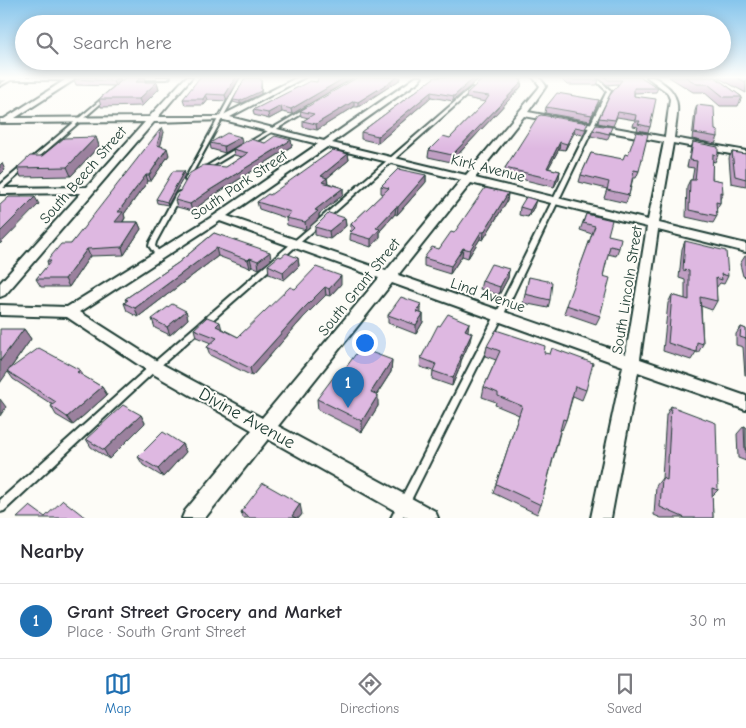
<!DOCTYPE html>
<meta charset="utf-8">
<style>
body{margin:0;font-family:"Comic Neue",sans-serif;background:#f2f2f3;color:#2b2b33}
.you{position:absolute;left:364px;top:342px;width:18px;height:18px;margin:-12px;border:4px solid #fff;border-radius:50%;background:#1a73e8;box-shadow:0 0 0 8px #1a73e833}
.badge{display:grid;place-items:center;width:32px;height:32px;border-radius:50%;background:#1f6fb2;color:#fff;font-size:16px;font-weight:700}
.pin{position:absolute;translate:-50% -41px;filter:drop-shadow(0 1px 2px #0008)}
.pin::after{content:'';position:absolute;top:26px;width:18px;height:15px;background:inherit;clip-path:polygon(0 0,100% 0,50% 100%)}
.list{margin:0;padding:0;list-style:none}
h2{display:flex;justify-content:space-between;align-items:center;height:65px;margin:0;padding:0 20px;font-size:21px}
h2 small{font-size:16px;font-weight:400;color:#7c7c81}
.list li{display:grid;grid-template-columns:32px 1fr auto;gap:15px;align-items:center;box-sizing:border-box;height:75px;padding:0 20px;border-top:1px solid #e1e1e2}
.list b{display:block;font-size:19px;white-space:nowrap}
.list p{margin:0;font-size:16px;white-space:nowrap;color:#7c7c81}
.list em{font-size:16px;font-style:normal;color:#7c7c81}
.icon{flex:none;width:28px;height:28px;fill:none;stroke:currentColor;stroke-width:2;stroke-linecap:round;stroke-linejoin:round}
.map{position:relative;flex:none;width:746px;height:518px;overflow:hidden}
.search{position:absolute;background:#fff;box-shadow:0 2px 12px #0003;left:15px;right:15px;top:15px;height:55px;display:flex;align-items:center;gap:12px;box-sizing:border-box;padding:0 18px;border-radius:28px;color:#7c7c81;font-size:19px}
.sheet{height:140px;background:#fff}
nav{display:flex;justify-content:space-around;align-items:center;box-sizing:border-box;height:70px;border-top:1px solid #e1e1e2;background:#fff;font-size:14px;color:#7c7c81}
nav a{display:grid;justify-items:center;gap:2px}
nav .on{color:#1f6fb2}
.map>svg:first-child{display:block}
</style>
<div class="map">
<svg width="746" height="518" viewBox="0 0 746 518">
<rect width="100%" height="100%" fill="#fdfcf7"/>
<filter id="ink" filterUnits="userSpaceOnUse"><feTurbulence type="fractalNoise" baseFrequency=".02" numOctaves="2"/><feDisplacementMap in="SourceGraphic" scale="10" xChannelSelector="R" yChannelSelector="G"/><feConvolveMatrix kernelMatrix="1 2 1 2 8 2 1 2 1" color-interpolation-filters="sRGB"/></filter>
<g filter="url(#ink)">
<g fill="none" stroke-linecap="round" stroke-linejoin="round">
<g stroke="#1f3d34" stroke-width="4">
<path id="service" d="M12,77H16L0,86V84Z
M241,77H245L189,179V180H185V179Z
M592,77H596L611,91L503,316L402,518H391L495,316L607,91Z
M471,88L474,89L157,369L4,511L0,512V500L151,365Z
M104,97L107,98L2,189L0,190V185Z
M307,108L310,109L250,145L246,144Z
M237,148L241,149L206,170H204L202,169Z
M179,192L182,194L156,242L155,246L161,255L160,256H156L149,246L150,242L176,194Z"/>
</g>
<g stroke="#1f3d34" stroke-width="4">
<path id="minor" d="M0,77H170L167,79L74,80L15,118L149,117L186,77H192L158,117H219L298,77H305L230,117L324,141L416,77H422L419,81L332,143L466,175L538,89L540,86L533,77H539L546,86L528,112L665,137L670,99L667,92L647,77C654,76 658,79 664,84C684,98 676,117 674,138L746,151V157L673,143L659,223L746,244V252L658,230L640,359L746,396V410L638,372L611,518H591L623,366L392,283L278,426L435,511L438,518H408L268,439L205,518H182L185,511L252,430L148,371L67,317L0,315V305L67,307L215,215L318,144L224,120L154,122L5,295L0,297V283L81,193L0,194V188L87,187L145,122L0,123V119H4L65,80H0ZM524,116L664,142L648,220L475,178ZM327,147L461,180L386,271L227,216ZM471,183L647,227L626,354L398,275ZM220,221L379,278L262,418L160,363L80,312Z"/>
</g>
<use href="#service" fill="#fdfcf7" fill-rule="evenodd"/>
<use href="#minor" fill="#fdfcf7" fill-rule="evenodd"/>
</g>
<path fill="#bf9ec2" stroke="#1f3d34" d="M119,77L121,81L126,77H145L146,81V82H157L159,89L142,106L101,107L99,99L114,86L76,85L74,79Z
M240,77L227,101L208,100L204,105H185L183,99Z
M355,77L292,114L282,112L269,119L254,115L253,110L317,82Z
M435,77H481L453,101L431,97L378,143L361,139V132Z
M485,77L522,78L521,87L451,162L428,157L429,150L450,138L485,102L466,98L467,93Z
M559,77H595L599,80L597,85H567Z
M598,77H641L658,88L656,92L634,93V96L650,127L648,132L637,130L638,127L633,126L635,120L617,117L613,126L598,123L599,118L618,84L607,85Z
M669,77H715L742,97L738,106H720L704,92H693Z
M717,77H746V93Z
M401,79L358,107H354L317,130L303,127V121L308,118L301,116L300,111Z
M261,80V94L240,104L233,102V100Z
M599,100L597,106L590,121L545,113L546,107Z
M697,105L715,130L718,137L715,144L692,139L695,111Z
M541,115L586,129L583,135L574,133L565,150L559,149L548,168L560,171L559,178L554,187L504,175L505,168Z
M593,130L610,134L607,140L591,136Z
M164,132L160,146L169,155L151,181H148L124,214L125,218L123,222H138L141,229L124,255L90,256L69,287H41L36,279L48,265L47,261L71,244Z
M96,137L99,146L71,176L21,177L17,168L42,156Z
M291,140L292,146L211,197L192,211L177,207L175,200L242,157L234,155L233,149L265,143Z
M693,142L718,155L715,162L712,161V179L723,193L720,199V203L716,210L717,216L713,223L686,217L687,186L690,180H692L694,168L687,167L691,148Z
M210,143H242L225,153L211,149Z
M732,152L746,154V186L731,183L729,158Z
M591,153L639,171L636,178H633L629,195L626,203L604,198L607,189L579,182L581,175Z
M348,154L349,160L327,178L328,183L343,188V195L319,214V218L306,230L287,225L286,218L259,209L257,202Z
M184,171L185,175L168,205L157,203L156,199Z
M426,175V182L397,215L395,214L380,231V237L371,247L350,240L351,224L383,194L381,193V186Z
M508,193L507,201L483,240L480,239L468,258L462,256L450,274L424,266V258L439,249L454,233Z
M520,207H534L528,217L519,215Z
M586,214L608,235L619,248L616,256L608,254L603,276L600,316L596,324L564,313L592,234L580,230Z
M345,218L346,226L330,239L315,235V227Z
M214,233L271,260L259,269L252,266L250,268L218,256L138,317L127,311L124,303L126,301L125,299L178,263Z
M685,241L728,276L724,284L720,283L716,288L717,301L712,310L701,306L703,344L698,353L696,352L691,360L663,351L668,303L672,295L685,299V280L679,278L682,249Z
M745,256H746V277L743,276L740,264Z
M281,257L298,258L299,266L284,280L269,274L268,265Z
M509,269L508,278L499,295L480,289L482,281Z
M529,277L550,300L548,308L523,303Z
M341,284L330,296L326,295L303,318L252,376L210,355L207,347L211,343L196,337L194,329H222L238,337L295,289Z
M186,311L188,319L170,335L155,328L152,319Z
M423,314V322L416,334L388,323V315Z
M440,326L468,331L470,341L461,361L460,367L452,386L432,379L433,371L420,367L421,358Z
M741,327L746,329V375H745L743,347L736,345V334Z
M24,329L31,339L10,369L80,370L83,376L102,387L107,395L73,425L56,415L51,406L53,405L13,379L8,372Z
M487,346L544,353L586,390L582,400L573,396L566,420L562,430L561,429L541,505L537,514L493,493L519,415L495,405L496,402L482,397L484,387L496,360L485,356Z
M392,360L391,372L377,394L378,406L362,432L318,410L317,399L339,377Z
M671,406L718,490L712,496L713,518H661L654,515L656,486L662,478L666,415Z
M141,415L145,423L109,459L91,447L86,439Z
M744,426L746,427V461L738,458L737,434Z
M182,444L186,452L163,477L143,465L138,457Z
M241,512L302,514L299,518H243Z"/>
<path fill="#9b819e" stroke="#1f3d34" d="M118,77H119L121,81L115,86L113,81Z
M141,77H145L146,81L138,89L136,82Z
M236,77H240L227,101L225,95Z
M346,77H355L292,114L291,109Z
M398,77H401V79L358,107V102Z
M475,77H481L453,101L454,96Z
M261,80V94L240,104V101Z
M157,82L159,89L142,106L139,99Z
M522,82L521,87L451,162L452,155Z
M431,92V97L378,143V136Z
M206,94L208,100L204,105L203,99Z
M599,100L597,106L590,121L592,115Z
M354,101V107L317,130L316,124Z
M281,106L282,112L269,119L268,113Z
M162,127L164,132L159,152L157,145Z
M575,127L574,133L565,150L567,144Z
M96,137L99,146L71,176L67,167Z
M241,137L242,143L225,153L224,146Z
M291,140L292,146L211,197L192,211L190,204L210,190Z
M560,142L559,149L545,175L547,168Z
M167,148L169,155L151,181L149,175Z
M348,154L349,160L326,179L327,178L328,185L322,189L321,176Z
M2,163L5,170L0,175V165Z
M184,171L185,175L168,205L167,202Z
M560,171L559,178L554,187L556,180Z
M146,175L148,181L124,214L125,218L118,229L115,222L118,212Z
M426,175V182L397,215L398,207Z
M343,188V195L319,214V218L306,230L305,222L315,210Z
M508,193L507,201L483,240L484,232Z
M35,197L39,204L0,244V232Z
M536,200L534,207L528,217L530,210Z
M396,207L395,214L380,231V237L371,247V239L376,228Z
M345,218L346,226L330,239L329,231Z
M138,222L141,229L124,255L122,247Z
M481,232L480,239L468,258L470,250Z
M216,248L218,256L138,317L135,308Z
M463,248L462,256L450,274L451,266Z
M87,249L90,256L69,287L65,279Z
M270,252L271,260L259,269L258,261Z
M250,258L252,266L250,268L248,260Z
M298,258L299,266L284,280L283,272Z
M509,269L508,278L499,295L500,287Z
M341,276V284L330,296L329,289Z
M325,287L326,295L303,318L252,376L250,368L302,310Z
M421,304V313L416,320L417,312Z
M186,311L188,319L170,335L167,327Z
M423,314V322L416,334V325Z
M220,322L222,330L216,326Z
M469,323L468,331L464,339L465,330Z
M24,329L31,339L0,383V361Z
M472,333L470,341L461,361L460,367L452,386L453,378L460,358Z
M392,360L391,372L371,403V392Z
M80,370L84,378L77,372Z
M102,387L107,395L73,425L67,417Z
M378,395V406L362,432V421Z
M0,399L6,407L0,416Z
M141,415L145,423L109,459L104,450Z
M182,444L186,452L163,477L158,469Z
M300,504L302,514L299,518H293L292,516Z"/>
<path fill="#deb8e1" stroke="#1f3d34" d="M77,77H118L113,81L74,79Z
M126,77H141L136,82H157L139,99H99Z
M200,77H236L225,95L206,94L203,99H183Z
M318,77H346L291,109L281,106L268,113L253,110L310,81L317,82Z
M358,77H398L358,102L354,101L316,124L303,121L314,114L300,111Z
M435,77H475L454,96L431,92L378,136L361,132Z
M485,77H522V78H518L522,82L452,155L429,150L443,136L450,138L485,102L489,96L467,93Z
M565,77H595L599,80H568Z
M605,77H641L658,88H634V96L656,99L650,127L638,124L640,121H635L636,115L618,112L615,120L599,118L610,95L622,80H608Z
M686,77H715L742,97H724L708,84H697Z
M735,77H746V82Z
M245,78H261V91L240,101L233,100Z
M557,93L599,100L592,115L546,107Z
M697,105L714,107L715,130L718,131V137L694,133Z
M541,115L588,123L585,129L575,127L567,144L560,142L547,168L560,171L556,180L505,168L538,116Z
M596,125L612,127L609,134L593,130Z
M162,127L157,145L167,148L149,175H146L118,212H123L115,222H138L122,247L87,249L65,279H36L51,261H47L61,244H71Z
M636,132L648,134L639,171L634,170L629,195L607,190L609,182L581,175L591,153L623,159L625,154L628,155Z
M227,133L241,137L224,146L210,143Z
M275,136L291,140L210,190L190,204L175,200L190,173L204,165L226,167L248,153L233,149L250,139L265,143Z
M96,137L67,167L17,168L30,156H42L64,138Z
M693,142L718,147V155L713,154L712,179L722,181L723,193L720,192V203L716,202L717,216L689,210L690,180H695L697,161L690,160Z
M333,150L348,154L321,176L327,178L322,182L343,188L315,210L318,211L305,222L286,218L291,212L257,202L268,194L270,195Z
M732,152L746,154V179L735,176Z
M398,169L426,175L398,207H396L376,228L380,229L371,239L350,233L355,228L351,224L389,188L381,186Z
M173,171H184L167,202L156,199Z
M485,188L508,193L484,232H481L470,250L463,248L451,266L424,258L432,247L439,249L451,232L454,233Z
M9,197H35L0,232V205Z
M526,197L536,200L530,210L520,207Z
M329,213L345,218L329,231L315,227Z
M586,214L612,220L608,235L621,238L619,248L610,246L603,276L610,278L600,316L566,305L595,226L583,223Z
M214,233L270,252L258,261L250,258L248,260L216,248L135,308L124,303L128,300L125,299L178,263Z
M685,241L726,251L728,276L721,274L722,280L716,278L717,301L700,297L703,344L697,342L696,352L668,343L672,295L689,300V271L683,270Z
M286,253L298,258L283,272L268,265L279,256L281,257Z
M491,264L509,269L500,287L482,281Z
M316,267L341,276L329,289L325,287L302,310L250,368L207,347L217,338L194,329L207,317L220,322L216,326L238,337L290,287L295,289Z
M529,277L552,282L550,300L525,294Z
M401,297L421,304L417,312L423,314L416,325L388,315Z
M172,304L186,311L167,327L152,319Z
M448,314L469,323L465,330L472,333L460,358H461L453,378L433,371L436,364L421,358L438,325L440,326Z
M741,327L746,329V339L740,337Z
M0,329H24L0,361Z
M496,330L545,346L544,353L550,354L552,348L593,363L586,390L575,386L566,420L563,419L541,505L496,484L522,406L498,396V393L484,387L500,351L487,346Z
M39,348L80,370L77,372L102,387L67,417L51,406L56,402L7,371Z
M360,348L392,360L371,392L378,395L362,421L317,399L335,375L339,377Z
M123,405L141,415L104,450L86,439Z
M671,406L716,423L718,490L712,488L713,518H685L660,507L662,478L667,480Z
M744,426L746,427V450H745Z
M163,432L182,444L158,469L138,457Z
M263,483L300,504L292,516L296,518H250L241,512Z
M63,500L86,518H17L30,506L45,517Z"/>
</g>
<linearGradient id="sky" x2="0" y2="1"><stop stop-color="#86c5ec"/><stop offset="0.52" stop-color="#fefefb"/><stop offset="1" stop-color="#fefefb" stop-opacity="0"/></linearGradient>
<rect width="746" height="149" fill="url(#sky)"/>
<g text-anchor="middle" stroke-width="4" stroke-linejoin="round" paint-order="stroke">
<g font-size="15" fill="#1f3d34" stroke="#fdfcf7">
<text transform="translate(488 168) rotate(14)" y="5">Kirk Avenue</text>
<text transform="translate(83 175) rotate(-49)" y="5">South Beech Street</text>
<text transform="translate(239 185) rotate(-34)" y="5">South Park Street</text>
<text transform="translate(359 287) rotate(-51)" y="5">South Grant Street</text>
<text transform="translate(627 290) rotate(-81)" y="5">South Lincoln Street</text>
<text transform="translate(488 295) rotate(19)" y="5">Lind Avenue</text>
</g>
<g font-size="18" fill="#1f3d34" stroke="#fdfcf7">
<text transform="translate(247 418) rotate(29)" y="6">Divine Avenue</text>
</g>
</g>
</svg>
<div class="you"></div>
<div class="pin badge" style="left:348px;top:408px">1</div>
<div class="search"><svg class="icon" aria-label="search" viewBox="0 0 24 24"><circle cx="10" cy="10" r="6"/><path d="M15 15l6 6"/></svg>Search here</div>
</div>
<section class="sheet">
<h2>Nearby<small></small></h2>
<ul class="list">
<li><span class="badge">1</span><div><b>Grant Street Grocery and Market</b><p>Place · South Grant Street</p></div><em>30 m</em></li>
</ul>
</section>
<nav>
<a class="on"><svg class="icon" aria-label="map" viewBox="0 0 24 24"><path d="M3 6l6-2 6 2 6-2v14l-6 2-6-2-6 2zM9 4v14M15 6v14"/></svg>Map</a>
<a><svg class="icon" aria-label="directions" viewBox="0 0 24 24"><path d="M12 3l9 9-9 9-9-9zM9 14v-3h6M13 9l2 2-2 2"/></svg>Directions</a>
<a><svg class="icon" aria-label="saved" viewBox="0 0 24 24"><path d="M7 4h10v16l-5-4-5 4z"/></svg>Saved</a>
</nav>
